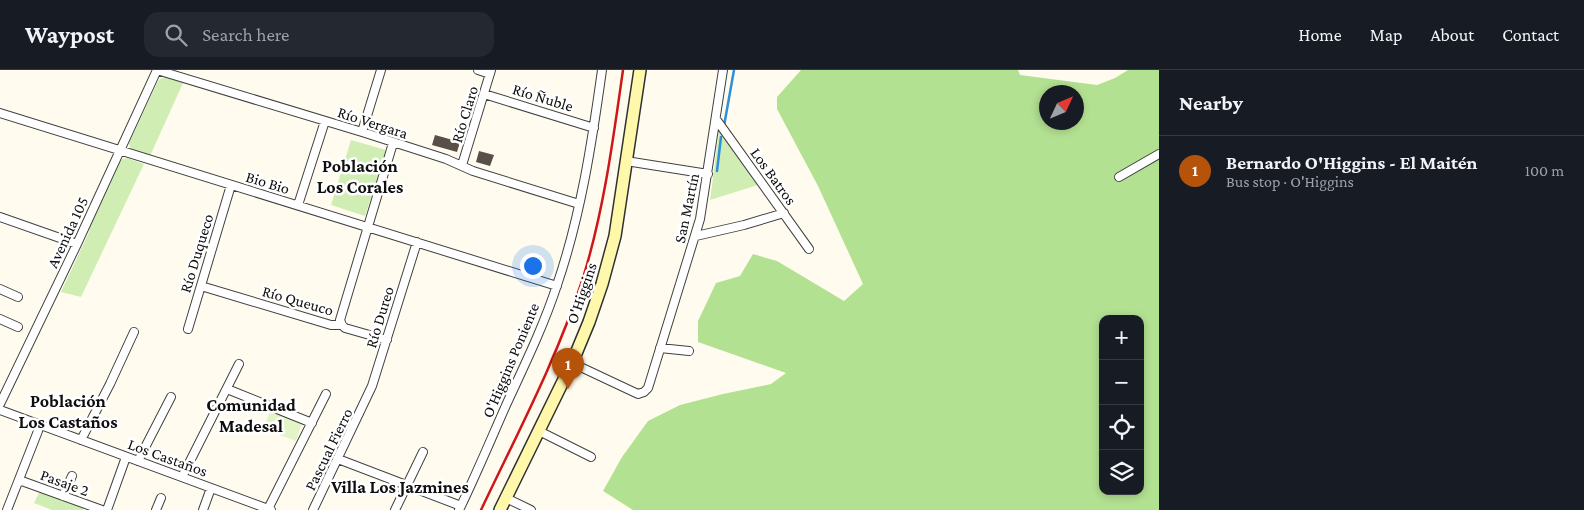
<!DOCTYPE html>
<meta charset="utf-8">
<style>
body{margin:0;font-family:"Crimson Pro",serif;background:#242831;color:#f1f3f6}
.controls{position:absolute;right:15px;bottom:15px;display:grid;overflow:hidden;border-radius:10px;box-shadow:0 2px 8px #0003}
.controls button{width:45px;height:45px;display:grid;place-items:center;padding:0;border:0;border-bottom:1px solid #363941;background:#171b24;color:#f1f3f6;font:25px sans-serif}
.compass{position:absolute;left:1039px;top:15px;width:45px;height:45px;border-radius:50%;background:#171b24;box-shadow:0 2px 8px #0003;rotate:46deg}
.you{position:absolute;left:532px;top:195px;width:18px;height:18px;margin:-12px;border:4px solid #fff;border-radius:50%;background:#1a73e8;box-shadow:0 0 0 8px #1a73e833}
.badge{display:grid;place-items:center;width:32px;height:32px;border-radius:50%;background:#b45309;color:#fff;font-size:16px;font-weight:700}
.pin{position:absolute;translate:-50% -41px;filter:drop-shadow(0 1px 2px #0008)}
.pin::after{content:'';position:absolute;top:26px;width:18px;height:15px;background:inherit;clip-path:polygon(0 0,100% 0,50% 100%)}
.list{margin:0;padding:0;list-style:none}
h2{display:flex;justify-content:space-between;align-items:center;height:65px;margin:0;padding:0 20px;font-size:21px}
h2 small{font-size:16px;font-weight:400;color:#9ea1a6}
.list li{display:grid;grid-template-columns:32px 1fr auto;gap:15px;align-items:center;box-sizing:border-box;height:70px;padding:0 20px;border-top:1px solid #363941}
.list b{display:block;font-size:19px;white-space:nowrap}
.list p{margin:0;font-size:16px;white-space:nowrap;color:#9ea1a6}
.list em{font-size:16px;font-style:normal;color:#9ea1a6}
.icon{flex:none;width:28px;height:28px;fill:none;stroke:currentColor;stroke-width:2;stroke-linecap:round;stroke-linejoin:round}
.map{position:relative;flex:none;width:1159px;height:440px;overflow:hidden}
header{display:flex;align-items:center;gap:30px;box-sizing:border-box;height:70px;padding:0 25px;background:#171b24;border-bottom:1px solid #363941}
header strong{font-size:24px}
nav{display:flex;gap:28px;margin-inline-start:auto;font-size:18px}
.search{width:350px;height:45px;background:#242831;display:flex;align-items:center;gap:12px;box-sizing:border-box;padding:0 18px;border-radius:15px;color:#9ea1a6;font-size:19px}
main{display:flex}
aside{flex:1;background:#171b24}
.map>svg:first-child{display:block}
</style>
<header>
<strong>Waypost</strong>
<div class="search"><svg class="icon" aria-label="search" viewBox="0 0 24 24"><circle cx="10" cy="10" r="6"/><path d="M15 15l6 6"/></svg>Search here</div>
<nav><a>Home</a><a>Map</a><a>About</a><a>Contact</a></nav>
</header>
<main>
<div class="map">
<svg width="1159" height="440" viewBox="0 0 1159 440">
<rect width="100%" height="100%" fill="#fffcef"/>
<path fill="#d0eeb4" d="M165,7L183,13L150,86L131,79L129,73L158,11L160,9Z
M719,61L722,62L758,115L710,130Z
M351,70L386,80L365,146L331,135Z
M127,88L144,94L81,227L61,222L90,160L88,159L120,90Z
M40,421L84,437L83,440H52L34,433Z"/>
<path fill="#b3e192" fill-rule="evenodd" d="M801,0H1018L1020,5L1097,15L1115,8L1128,0H1159V440H633L603,421L622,387L648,351L680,335L723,324L771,314L786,303L698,272V251L716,213L740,206L753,184L777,191L844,231L863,214L818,116L777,39V27ZM1046,22H1076V52H1046ZM1103,249H1140V421H1103Z"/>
<path fill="#e3f4c7" d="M270,341L302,353L296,371L263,359Z"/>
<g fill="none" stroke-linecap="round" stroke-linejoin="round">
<path stroke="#2d90dc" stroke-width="2.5" d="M724,56L734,0
M717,101L721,67"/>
</g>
<path fill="#584f49" d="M435,65L460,72L457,82L432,75Z
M479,81L494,85L490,96L476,92Z"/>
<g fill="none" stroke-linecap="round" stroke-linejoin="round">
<g stroke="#414141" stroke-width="10">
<path id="street" d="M157,0L362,62L446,89L473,101L579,134
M478,0L490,4
M484,24L594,58
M0,43L557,216
M716,49L809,179
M362,62L381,0
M626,91L708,104
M462,95L491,0
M1119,107L1159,84
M298,135L325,51
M0,147L77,174
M696,166L744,155L784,143
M201,216L331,255H342L345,258L387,270
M0,219L18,227
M0,249L18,257
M342,255L340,250L393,73
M188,259L231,115
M660,278L689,281
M572,293L638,324L644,322L648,318L700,149L723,0
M227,319L312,353
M0,334L77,174L157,0
M0,340L271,440
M539,361L591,387
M81,370L110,314L134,262
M338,389L461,436
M138,391L171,327
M182,407L239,294
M19,410L102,440
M63,426L72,406
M506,428L531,440
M268,439L326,324
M7,440L38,361L39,354
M107,440L126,387
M156,440L161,428
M203,440L211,418
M313,440L372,316L417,172
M395,440L423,382
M459,440C476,405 491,369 507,333C525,294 544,255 557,215C581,145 592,72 602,0"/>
</g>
<g stroke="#303030" stroke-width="14">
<path id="secondary" d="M500,440L572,293L589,252L602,214L615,166L640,0"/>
</g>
<use href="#street" stroke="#fff" stroke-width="8"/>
<use href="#secondary" stroke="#fff8aa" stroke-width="11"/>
<path stroke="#ce1719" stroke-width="2.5" d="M481,440C517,364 557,289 583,208C604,140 613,70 623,0"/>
</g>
<g text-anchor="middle" stroke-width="5" stroke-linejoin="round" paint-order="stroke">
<g font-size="16" fill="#0e0e0e" stroke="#fff">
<text transform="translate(543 27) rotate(17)" y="6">Río Ñuble</text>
<text transform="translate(464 44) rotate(-73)" y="6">Río Claro</text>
<text transform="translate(373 52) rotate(18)" y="6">Río Vergara</text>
<text transform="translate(774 106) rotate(54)" y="6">Los Batros</text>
<text transform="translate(268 112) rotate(17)" y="6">Bio Bio</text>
<text transform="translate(686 138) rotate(-78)" y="6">San Martín</text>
<text transform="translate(67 162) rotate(-65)" y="6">Avenida 105</text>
<text transform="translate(196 183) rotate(-73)" y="6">Río Duqueco</text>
<text transform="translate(581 223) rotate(-71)" y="6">O'Higgins</text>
<text transform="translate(298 230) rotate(16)" y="6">Río Queuco</text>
<text transform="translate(379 247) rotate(-73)" y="6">Río Dureo</text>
<text transform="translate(510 290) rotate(-67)" y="6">O'Higgins Poniente</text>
<text transform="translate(328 379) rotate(-64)" y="6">Pascual Fierro</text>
<text transform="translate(168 387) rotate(20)" y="6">Los Castaños</text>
<text transform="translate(65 412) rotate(20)" y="6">Pasaje 2</text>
</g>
<g font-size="18" font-weight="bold" fill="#0e0e0e" stroke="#fff">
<text x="360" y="102">Población<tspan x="360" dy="21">Los Corales</tspan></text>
<text x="68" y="337">Población<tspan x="68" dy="21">Los Castaños</tspan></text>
<text x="251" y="341">Comunidad<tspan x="251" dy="21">Madesal</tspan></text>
<text x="400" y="423">Villa Los Jazmines</text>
</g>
</g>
</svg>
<div class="controls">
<button>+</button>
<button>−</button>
<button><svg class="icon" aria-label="locate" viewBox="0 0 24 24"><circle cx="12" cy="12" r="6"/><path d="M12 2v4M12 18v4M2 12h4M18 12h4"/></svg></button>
<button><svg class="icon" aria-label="layers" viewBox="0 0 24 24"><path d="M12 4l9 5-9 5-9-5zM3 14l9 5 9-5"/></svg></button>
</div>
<svg class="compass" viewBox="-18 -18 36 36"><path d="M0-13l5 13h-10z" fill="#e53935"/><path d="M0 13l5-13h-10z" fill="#9ea1a6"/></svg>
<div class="you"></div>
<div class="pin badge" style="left:568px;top:319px">1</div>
</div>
<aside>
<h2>Nearby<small></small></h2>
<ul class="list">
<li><span class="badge">1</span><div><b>Bernardo O'Higgins - El Maitén</b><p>Bus stop · O'Higgins</p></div><em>100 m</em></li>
</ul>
</aside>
</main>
